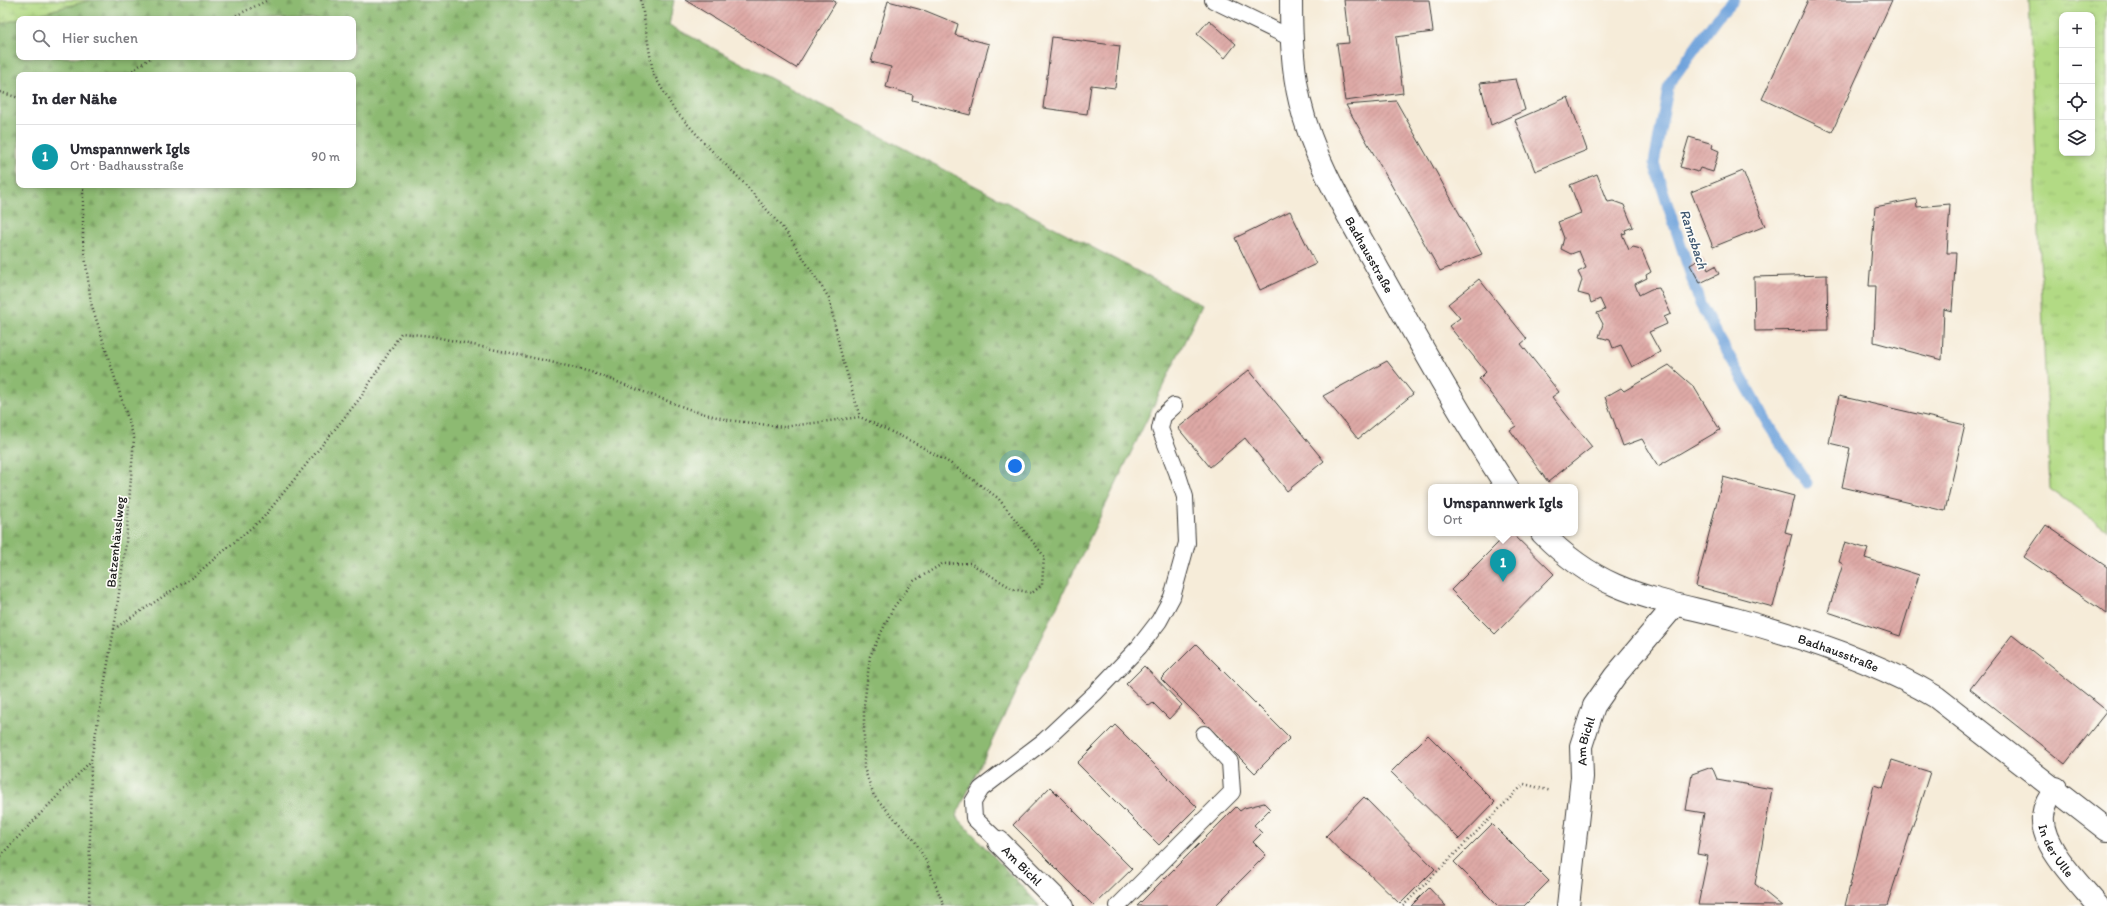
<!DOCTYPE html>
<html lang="de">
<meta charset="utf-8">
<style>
body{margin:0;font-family:Itim,sans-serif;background:#f2f2f3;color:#2b2b33}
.controls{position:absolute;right:12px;top:12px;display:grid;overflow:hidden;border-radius:8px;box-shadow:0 2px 6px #0003}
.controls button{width:36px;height:36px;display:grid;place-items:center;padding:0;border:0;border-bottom:1px solid #e1e1e2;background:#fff;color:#2b2b33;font:20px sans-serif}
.you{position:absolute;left:1015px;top:466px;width:14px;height:14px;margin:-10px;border:3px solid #fff;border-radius:50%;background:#1a73e8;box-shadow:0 0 0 6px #1a73e833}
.badge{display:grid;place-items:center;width:26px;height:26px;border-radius:50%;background:#b45309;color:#fff;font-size:13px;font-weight:700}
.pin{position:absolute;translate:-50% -33px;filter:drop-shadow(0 1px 2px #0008)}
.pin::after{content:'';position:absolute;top:21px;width:14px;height:12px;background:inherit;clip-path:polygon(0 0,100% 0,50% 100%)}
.popup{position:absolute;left:1428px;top:484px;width:150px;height:52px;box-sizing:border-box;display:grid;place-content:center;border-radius:8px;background:#fff;filter:drop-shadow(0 1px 3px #0005);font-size:13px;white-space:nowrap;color:#7c7c81}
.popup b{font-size:15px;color:#2b2b33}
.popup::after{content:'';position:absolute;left:50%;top:100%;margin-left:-8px;border:8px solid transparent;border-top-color:#fff}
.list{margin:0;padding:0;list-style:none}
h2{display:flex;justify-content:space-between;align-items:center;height:52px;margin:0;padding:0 16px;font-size:17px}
h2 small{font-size:13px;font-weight:400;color:#7c7c81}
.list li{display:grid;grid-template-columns:26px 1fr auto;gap:12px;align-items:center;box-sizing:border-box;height:64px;padding:0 16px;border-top:1px solid #e1e1e2}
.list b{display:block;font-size:15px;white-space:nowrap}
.list p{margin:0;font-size:13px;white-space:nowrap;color:#7c7c81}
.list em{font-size:13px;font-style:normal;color:#7c7c81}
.icon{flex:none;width:22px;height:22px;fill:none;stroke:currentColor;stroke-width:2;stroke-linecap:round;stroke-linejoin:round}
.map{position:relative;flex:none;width:2107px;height:906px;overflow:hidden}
.search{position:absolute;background:#fff;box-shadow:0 2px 6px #0003;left:16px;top:16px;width:340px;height:44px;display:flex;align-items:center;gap:10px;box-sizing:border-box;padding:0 14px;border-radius:8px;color:#7c7c81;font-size:15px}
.panel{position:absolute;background:#fff;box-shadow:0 2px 6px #0003;left:16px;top:72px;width:340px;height:116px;border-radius:8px}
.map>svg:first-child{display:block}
</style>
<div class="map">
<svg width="2107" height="906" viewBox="0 0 2107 906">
<defs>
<pattern id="grass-tufts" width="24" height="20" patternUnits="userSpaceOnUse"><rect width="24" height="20" fill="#b2da84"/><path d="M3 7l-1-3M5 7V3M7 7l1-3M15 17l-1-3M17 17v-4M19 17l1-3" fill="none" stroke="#98ba71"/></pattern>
<pattern id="forest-firs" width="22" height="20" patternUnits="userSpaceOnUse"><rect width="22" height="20" fill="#8dba72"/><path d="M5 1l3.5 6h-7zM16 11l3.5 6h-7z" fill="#799f62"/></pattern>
<pattern id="wetland-marsh" width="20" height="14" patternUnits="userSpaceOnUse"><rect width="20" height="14" fill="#b2da84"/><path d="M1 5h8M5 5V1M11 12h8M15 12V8" fill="none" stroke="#98ba71"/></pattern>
<pattern id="building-hatch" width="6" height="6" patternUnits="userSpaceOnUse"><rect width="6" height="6" fill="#dea9a6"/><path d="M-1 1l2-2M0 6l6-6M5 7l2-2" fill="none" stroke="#be918e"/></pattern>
</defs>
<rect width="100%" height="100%" fill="#fdfcf7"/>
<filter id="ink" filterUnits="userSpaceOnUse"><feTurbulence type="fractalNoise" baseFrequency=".025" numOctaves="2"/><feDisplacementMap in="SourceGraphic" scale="8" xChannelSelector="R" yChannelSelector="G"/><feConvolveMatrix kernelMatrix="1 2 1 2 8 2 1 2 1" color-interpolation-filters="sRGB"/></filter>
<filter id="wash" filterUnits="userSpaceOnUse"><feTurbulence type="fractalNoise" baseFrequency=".012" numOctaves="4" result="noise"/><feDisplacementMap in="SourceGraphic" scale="16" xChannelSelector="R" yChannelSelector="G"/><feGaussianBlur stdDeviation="0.9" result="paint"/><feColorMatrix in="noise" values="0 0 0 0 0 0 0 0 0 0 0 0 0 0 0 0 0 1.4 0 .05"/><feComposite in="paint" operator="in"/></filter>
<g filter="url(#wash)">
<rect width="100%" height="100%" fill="#f6ecd9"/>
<path fill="url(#grass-tufts)" stroke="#677b50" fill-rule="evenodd" d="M2029,0H2107V530L2050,489ZM2062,15H2092V153H2062Z"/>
<path fill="url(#forest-firs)" stroke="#546b47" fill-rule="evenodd" d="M91,0H674L669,25L1202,305L956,816L1040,906H0V24ZM19,19H353V57H19ZM19,75H353V185H19Z"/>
<path fill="url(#wetland-marsh)" stroke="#677b50" d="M0,0H91L0,24Z"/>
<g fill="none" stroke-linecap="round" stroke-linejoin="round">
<path stroke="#6fa3db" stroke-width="11" d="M1734,0L1717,18L1669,84L1654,163L1700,304L1769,426L1807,483"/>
</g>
<g id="blocks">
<path fill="url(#building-hatch)" d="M685,0H832L836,2L796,68Z
M1344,0H1429L1433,32L1396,37L1403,93L1345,101L1337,44L1349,43Z
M1808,0H1892L1832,132L1762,99Z
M888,1L926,11L958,24L955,35L989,44L970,115L912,100L913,95L886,87L891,67L871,62Z
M1209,20L1236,44L1225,58L1197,34Z
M1052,37L1120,46L1115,88L1091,85L1087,114L1043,108Z
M1516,79L1525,110L1491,125L1480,83Z
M1568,97L1587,150L1535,171L1515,120Z
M1396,101L1430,161L1482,254L1440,271L1346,105Z
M1689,137L1713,144L1712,148L1719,151L1713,172L1700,168L1698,172L1680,167Z
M1743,171L1765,226L1713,247L1691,192Z
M1597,174L1608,202L1613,201L1624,205L1633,227L1625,230L1626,233L1622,234L1629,250L1633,247L1641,249L1651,272L1646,275L1647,278L1635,284L1639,295L1651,289L1659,288L1671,314L1664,317L1667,324L1649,332L1660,352L1632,367L1621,345L1613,348L1610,340L1599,337L1603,324L1597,313L1605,310L1600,299L1591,303L1589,296L1578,293L1582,280L1578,272L1586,268L1579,251L1571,254L1561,249L1564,238L1558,222L1581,213L1570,185Z
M1916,199L1917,207L1950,204L1947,253H1956L1952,311L1944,309L1942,360L1874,342L1876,286H1869L1875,207Z
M1290,211L1316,264L1260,290L1235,238Z
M1703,258L1708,270L1715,266L1719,274L1700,283L1690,265Z
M1827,275L1828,330L1755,331L1754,277Z
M1479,279L1527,339L1521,344L1559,392L1552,397L1592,447L1548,482L1510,430L1516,426L1479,379L1486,372L1449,326L1460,318L1448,304Z
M1387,361L1413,394L1358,439L1323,396Z
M1669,365L1694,387L1720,430L1658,466L1642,439L1623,446L1605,397L1621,388L1624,391Z
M1249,370L1324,461L1287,491L1245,438L1210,467L1178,428Z
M1839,396L1965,425L1945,511L1842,487L1850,448L1829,443Z
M1723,477L1794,496L1785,532L1792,534L1773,607L1696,586Z
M2046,525L2107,567V614L2024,557Z
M1508,533H1512L1554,574L1495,634L1451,590Z
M1845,542L1868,549L1865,558L1919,575L1900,636L1828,612L1843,564L1839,562Z
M2012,635L2107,711L2065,764L1970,689Z
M1196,644L1290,738L1255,773L1161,679Z
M1144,666L1182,705L1169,719L1153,703L1149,706L1126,684Z
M1115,725L1197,807L1159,845L1077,763Z
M1428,735L1495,802L1459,839L1391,772Z
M1892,760L1930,772L1887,906H1845L1874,785L1883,788Z
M1712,767L1717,779L1772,789L1755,884L1782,906L1698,905L1708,856L1697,854L1704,813L1686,810L1692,774Z
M1050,787L1132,869L1094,906L1013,825Z
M1364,797L1435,869L1400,904L1364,869L1343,854L1326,836Z
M1264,803L1270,809L1254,825L1262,833L1253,842L1266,855L1215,906H1137L1236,807L1240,811L1244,808Z
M1492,824L1549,881L1524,906H1498L1454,862Z
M1429,888L1446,906H1411Z"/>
</g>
</g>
<g filter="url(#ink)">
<use href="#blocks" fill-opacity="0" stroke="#3d3b38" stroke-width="1"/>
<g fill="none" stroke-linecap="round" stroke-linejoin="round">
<g stroke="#3d3b38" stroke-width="18">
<path id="service" d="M1213,0L1291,38
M999,842L974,818L973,802L981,789L1044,741L1095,693L1139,647L1159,621L1172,597L1187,543L1185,497L1177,472L1160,429L1163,416L1174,406
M1118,906L1232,792L1230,762L1204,734"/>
</g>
<g stroke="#3d3b38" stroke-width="24">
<g id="minor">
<path id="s1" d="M1291,0C1291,34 1292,69 1300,102C1314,162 1348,215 1378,269C1419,342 1461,417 1507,487"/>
<path id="s2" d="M1542,533C1603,596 1656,598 1735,619C1802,637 1876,661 1936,697L2107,830"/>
<path id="s3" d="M2056,788C2050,797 2044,805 2043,816C2040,846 2080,884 2098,906"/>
<path id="s4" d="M999,842L1063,906"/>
<path id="s5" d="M1568,906L1582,777L1581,746L1594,706L1615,676L1675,605"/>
</g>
</g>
<path stroke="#3d3b38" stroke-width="2.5" stroke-dasharray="1 3" stroke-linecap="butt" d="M641,0L653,73L673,108L709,148L742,181L787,233L829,298L841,353L860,417
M229,19L268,0
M126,75L152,57
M0,92L19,98
M83,185V240L91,303L134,438L126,542L114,629L91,760L89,906
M114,629L194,576L263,518L361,397L401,333L431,336L543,360L591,372L694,411L728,420L783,427L860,417L913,442L950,463L998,498L1044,556L1042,585L1032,593L1013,589L970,563L942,564L914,581L893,608L870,656L864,706V768L874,796L915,841L927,863L944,906
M0,856L91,761
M1403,906L1524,784L1551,791"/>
<use href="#service" stroke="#fff" stroke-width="16"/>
<use href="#minor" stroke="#fff" stroke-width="22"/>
</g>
</g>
<g text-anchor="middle" stroke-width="3.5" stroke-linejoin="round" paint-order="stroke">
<g font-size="13" fill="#1c1c1c" stroke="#fdfcf7">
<text dy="5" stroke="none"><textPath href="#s1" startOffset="271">Badhausstraße</textPath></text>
<text transform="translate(115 542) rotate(-84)" y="5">Batzenhäuslweg</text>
<text dy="5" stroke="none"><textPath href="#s2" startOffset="324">Badhausstraße</textPath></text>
<text dy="5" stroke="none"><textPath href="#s5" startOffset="166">Am Bichl</textPath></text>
<text dy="5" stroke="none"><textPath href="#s3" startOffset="69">In der Ulle</textPath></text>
<text dy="5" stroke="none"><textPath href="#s4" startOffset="33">Am Bichl</textPath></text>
</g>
<g font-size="14" font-style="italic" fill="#415972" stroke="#fdfcf7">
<text transform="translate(1694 239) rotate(72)" y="5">Ramsbach</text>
</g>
</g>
</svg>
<div class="controls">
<button>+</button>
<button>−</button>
<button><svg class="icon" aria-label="locate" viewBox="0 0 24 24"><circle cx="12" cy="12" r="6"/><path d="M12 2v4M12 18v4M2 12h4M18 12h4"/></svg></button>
<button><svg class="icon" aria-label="layers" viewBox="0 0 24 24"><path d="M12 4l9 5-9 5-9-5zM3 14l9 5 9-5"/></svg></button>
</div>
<div class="you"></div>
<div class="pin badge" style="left:1503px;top:582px;background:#0f9aa8">1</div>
<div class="popup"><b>Umspannwerk Igls</b>Ort</div>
<div class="search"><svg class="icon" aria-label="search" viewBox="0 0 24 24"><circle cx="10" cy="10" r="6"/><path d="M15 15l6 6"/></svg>Hier suchen</div>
<section class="panel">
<h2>In der Nähe<small></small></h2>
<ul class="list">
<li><span class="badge" style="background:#0f9aa8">1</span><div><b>Umspannwerk Igls</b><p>Ort · Badhausstraße</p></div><em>90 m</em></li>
</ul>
</section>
</div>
